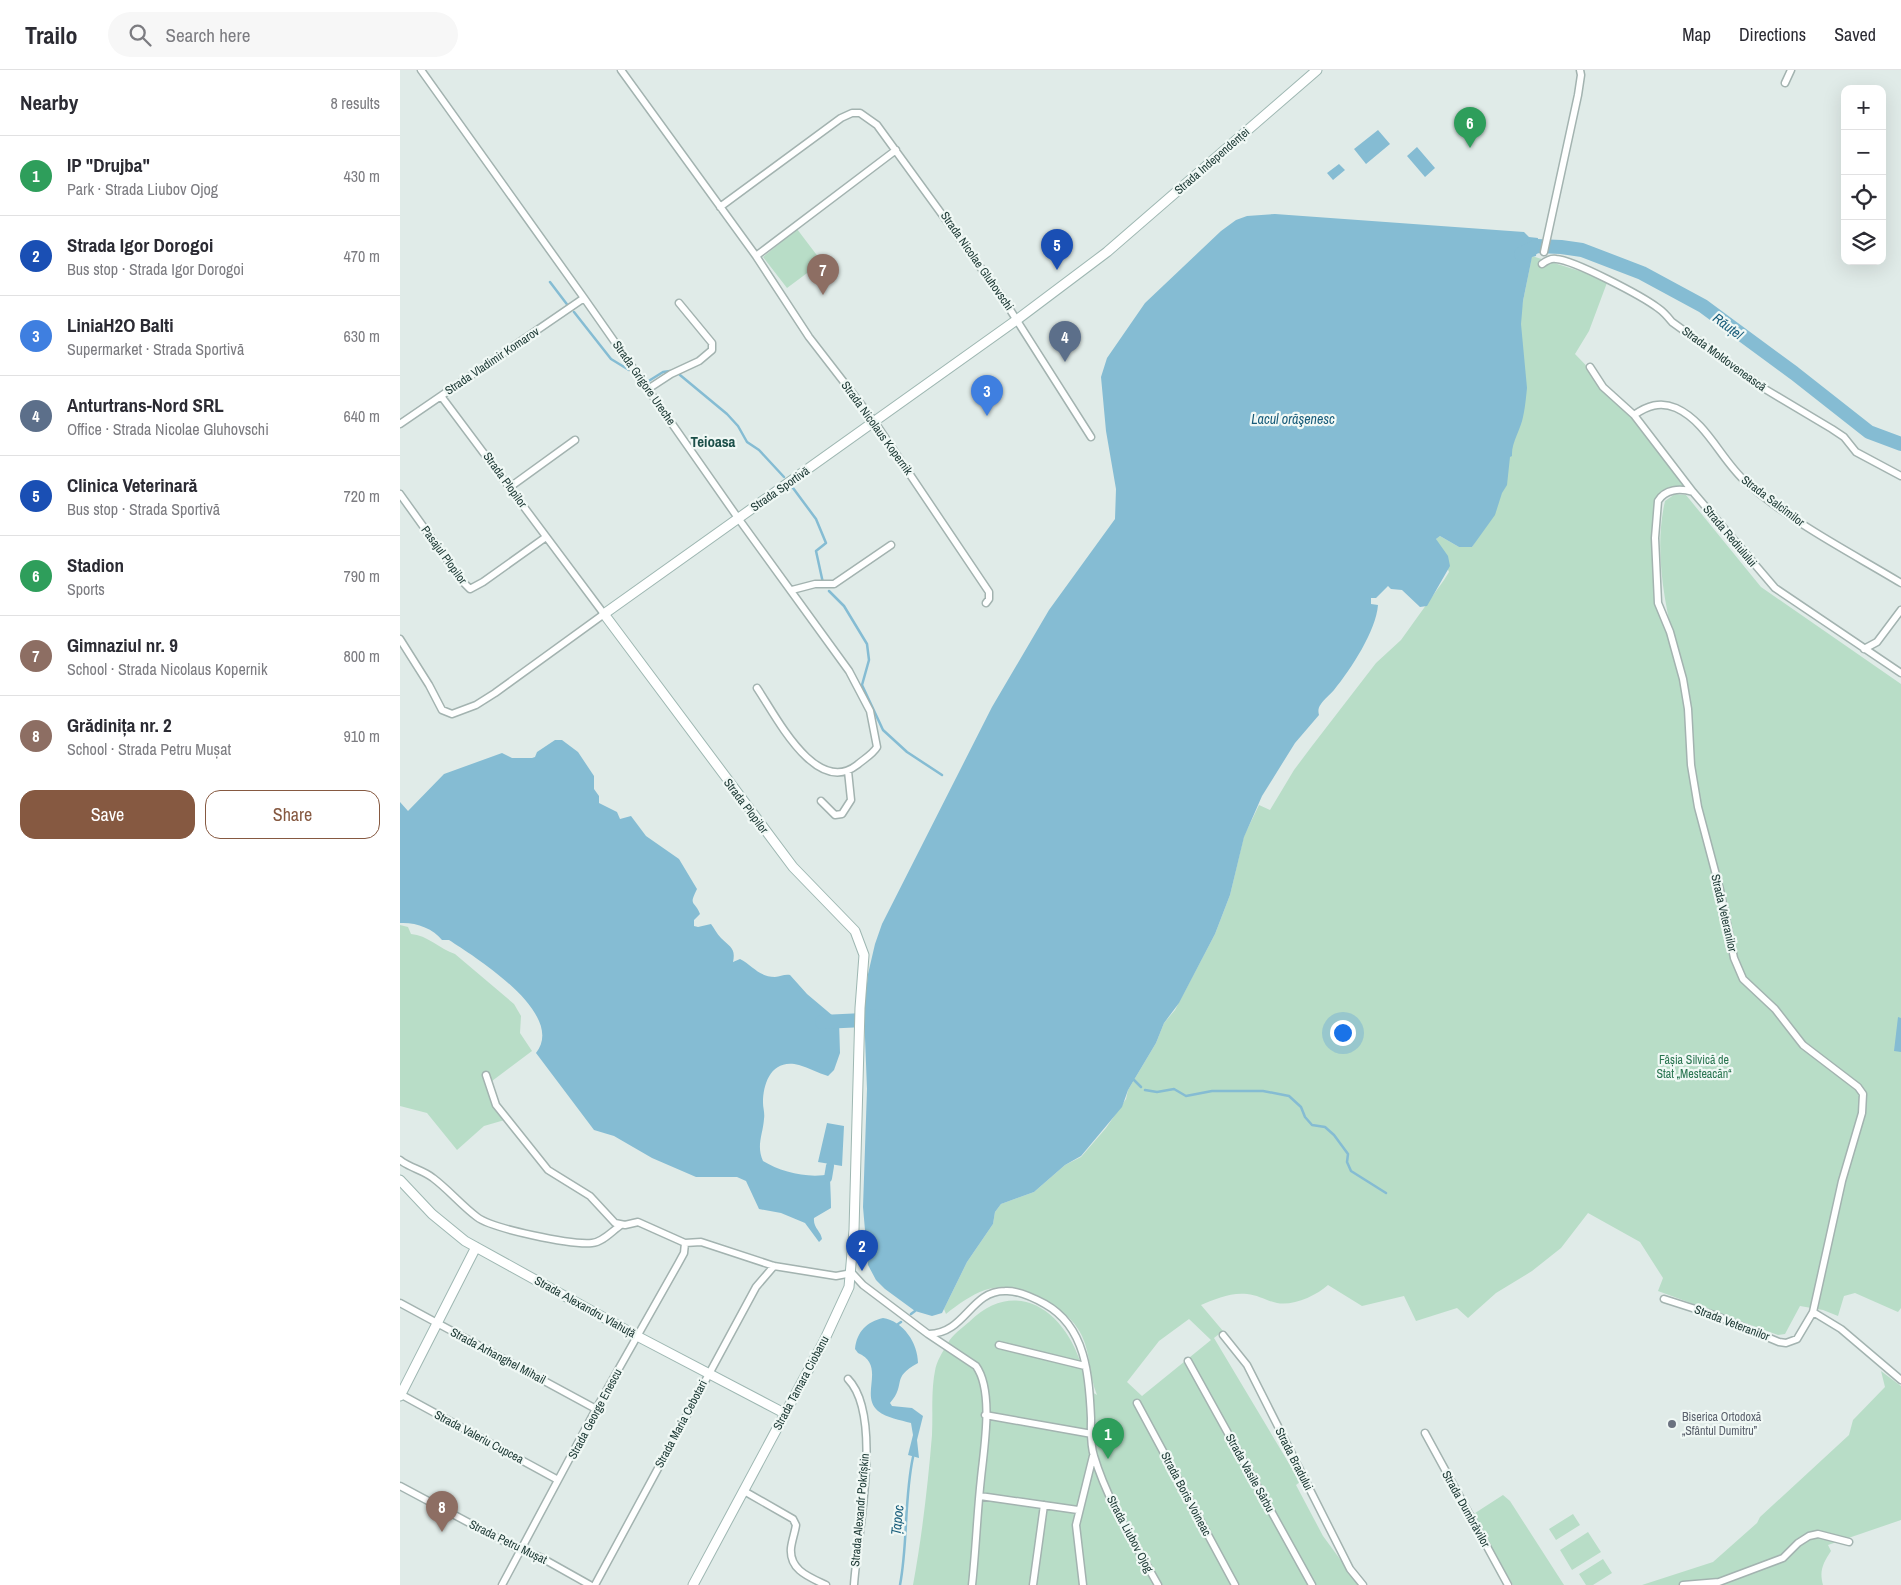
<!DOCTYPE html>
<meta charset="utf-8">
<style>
body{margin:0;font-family:"Archivo Narrow",sans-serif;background:#f7f7f7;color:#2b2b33}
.controls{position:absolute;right:15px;top:15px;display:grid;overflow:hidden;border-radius:10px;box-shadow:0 5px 20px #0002}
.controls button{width:45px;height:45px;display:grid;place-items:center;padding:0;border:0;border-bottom:1px solid #e1e1e2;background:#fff;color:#2b2b33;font:25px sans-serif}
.you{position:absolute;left:942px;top:962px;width:18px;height:18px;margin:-12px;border:4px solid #fff;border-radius:50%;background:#1a73e8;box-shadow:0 0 0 8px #1a73e833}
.badge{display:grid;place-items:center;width:32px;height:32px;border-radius:50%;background:#865941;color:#fff;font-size:16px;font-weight:700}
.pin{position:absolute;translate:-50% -41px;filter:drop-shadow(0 1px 2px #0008)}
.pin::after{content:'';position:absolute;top:26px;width:18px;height:15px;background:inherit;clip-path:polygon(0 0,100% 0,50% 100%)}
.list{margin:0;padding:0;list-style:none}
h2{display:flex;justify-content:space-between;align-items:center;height:65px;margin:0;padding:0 20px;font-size:21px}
h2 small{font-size:16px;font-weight:400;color:#7c7c81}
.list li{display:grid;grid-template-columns:32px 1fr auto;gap:15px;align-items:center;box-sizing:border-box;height:80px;padding:0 20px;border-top:1px solid #e1e1e2}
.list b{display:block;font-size:19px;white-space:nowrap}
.list p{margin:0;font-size:16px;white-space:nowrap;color:#7c7c81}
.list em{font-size:16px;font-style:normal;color:#7c7c81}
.actions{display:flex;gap:10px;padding:15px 20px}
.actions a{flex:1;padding:11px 0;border:1px solid #865941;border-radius:15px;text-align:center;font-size:18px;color:#865941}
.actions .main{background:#865941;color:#fff}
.icon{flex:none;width:28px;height:28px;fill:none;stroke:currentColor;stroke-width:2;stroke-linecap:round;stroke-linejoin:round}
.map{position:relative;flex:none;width:1501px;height:1515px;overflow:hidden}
header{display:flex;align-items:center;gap:30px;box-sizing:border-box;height:70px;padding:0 25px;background:#fff;border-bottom:1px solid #e1e1e2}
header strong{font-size:24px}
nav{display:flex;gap:28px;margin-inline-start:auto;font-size:18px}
.search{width:350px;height:45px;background:#f7f7f7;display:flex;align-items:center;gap:12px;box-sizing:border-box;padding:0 18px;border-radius:28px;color:#7c7c81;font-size:19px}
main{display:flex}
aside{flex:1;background:#fff}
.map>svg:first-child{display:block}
</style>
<header>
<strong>Trailo</strong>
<div class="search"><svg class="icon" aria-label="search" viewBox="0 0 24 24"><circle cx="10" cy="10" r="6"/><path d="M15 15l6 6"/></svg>Search here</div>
<nav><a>Map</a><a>Directions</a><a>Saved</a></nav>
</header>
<main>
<aside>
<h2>Nearby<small>8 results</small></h2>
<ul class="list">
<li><span class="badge" style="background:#2e9e5b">1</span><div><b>IP &quot;Drujba&quot;</b><p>Park · Strada Liubov Ojog</p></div><em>430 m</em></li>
<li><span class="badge" style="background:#1a4fb4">2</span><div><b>Strada Igor Dorogoi</b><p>Bus stop · Strada Igor Dorogoi</p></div><em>470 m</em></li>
<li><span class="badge" style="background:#3f7fe0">3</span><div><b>LiniaH2O Balti</b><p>Supermarket · Strada Sportivă</p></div><em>630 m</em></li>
<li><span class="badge" style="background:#5c6f8a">4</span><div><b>Anturtrans-Nord SRL</b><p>Office · Strada Nicolae Gluhovschi</p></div><em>640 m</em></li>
<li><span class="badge" style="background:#1a4fb4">5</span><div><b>Clinica Veterinară</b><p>Bus stop · Strada Sportivă</p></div><em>720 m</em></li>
<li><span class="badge" style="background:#2e9e5b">6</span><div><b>Stadion</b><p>Sports</p></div><em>790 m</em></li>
<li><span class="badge" style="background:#8d6e63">7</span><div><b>Gimnaziul nr. 9</b><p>School · Strada Nicolaus Kopernik</p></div><em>800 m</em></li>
<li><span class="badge" style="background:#8d6e63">8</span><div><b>Grădinița nr. 2</b><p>School · Strada Petru Mușat</p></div><em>910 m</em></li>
</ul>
<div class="actions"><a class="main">Save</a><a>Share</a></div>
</aside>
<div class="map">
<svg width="1501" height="1515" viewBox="0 0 1501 1515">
<rect width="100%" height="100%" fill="#e0ebe8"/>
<path fill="#b8ddc7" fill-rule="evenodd" d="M397,159L422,192L387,218L363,187Z
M1132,186L1208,210L1189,261L1175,284L1234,345L1293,422L1281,420L1261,426L1256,452L1258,533L1275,577C1264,530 1254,479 1265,431L1275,424L1286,425L1361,517L1501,614V1238L1498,1242L1455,1223L1444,1226L1438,1246L1423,1240L1400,1236L1385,1264L1378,1265L1258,1221L1263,1208L1240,1172L1188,1143L1161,1178L1132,1201L1096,1223L1068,1248L1057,1238L1016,1251L1004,1226L962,1236L928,1215C916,1226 893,1236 877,1233C867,1231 858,1225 847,1224C831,1222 815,1229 801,1235L823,1261L814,1268L900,1412L896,1415L923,1466L959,1515H513C522,1466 528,1414 532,1365C533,1344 531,1321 535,1301C536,1292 543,1281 548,1273C552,1265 562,1258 569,1252C615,1207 662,1239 680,1291L687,1292L692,1322L697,1325C689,1306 691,1285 682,1266C669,1236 616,1209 585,1220C571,1225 557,1235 546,1244L544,1239L567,1192L593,1154L595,1142L601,1134L634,1122L665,1095L681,1087L706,1058L726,1029L728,1020L756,973L764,953L775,940L815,864L830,825L844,766L859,735L870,740L894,700L912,676L976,593L1001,570L1044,510L1049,502L1036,469L1040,466L1059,477H1072L1075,472ZM789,1249L811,1270L742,1326L727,1312L759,1271Z
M0,855L8,857L11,864C27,865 40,879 55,884L114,934L121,946L120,963L132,981L88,1014L96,1035L108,1049L84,1056L57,1080L27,1043L0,1036Z
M1481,1301L1501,1316V1450L1428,1475L1431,1481C1423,1493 1419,1501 1423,1515H1242L1313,1492L1357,1453L1360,1447L1449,1365L1453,1350L1485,1317Z
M1103,1425L1110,1431L1164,1515H1113L1072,1445Z
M1173,1444L1180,1455L1156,1470L1149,1459Z
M1188,1462L1201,1482L1172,1500L1160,1480Z
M1203,1489L1212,1503L1193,1515H1186L1179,1504Z"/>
<path fill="#85bcd3" d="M978,60L990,74L966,94L954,79Z
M1017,77L1035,98L1025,107L1007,86Z
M939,94L945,100L933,110L927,103Z
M875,144L1124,162L1129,167L1138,168L1136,186L1132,187L1123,231L1121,254L1127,318C1126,328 1125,338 1123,347C1121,359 1111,373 1112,386L1110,387L1107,415L1102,423L1095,445L1072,477H1059L1040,466L1036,469L1048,486L1050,496L1027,536L1020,537L1002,520L991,519L988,516L976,528H971V534L978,535C976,561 951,599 934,620C930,625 924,629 921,634C918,638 918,641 919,645L895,673L862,726L844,767L830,825L815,864L779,933L764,953L756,973L728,1020L722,1037L681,1086L665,1095L634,1122L601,1134L595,1142L593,1154L567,1192L542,1243L532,1246L515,1241L485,1219L476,1210L468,1195L463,1137L467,1019L464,942L468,904L475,874L482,854L592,637L649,540L715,449L716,419L706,361L701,307L707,288L745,233L821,161L836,150L847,146Z
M155,670H162L178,682L194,706V719L199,726V733L217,742L220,749L231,746L246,766L279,789L297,819C288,837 295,830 300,844L294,850V856L298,857L311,854C314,858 317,864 321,868C330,877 336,878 333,892L340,889C352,895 359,907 375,907C380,907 384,904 390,905L407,924L439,951L440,983L434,1000L428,1006C418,1003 409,998 399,995C373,988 363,1011 363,1033C363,1038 365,1043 364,1049C363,1064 356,1076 363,1091C381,1102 409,1109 430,1104C430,1115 431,1126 431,1138L414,1148C413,1158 421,1161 422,1169L419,1172L405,1153L381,1143L359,1139L346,1111L337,1107H296L252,1088L214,1066L194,1060L136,983C167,944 75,887 49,870H42C33,858 15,852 0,853V732L8,741L44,704L102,683L112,688H132L135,687L137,682Z
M1498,947L1501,948V982L1494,981Z
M427,1053L444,1056L442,1096L418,1092Z
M483,1248C503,1251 518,1273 518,1293C490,1308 507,1314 490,1333L492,1336L512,1338L523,1346L517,1370L519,1388L508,1385L513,1365L511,1353C500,1350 487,1348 478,1341C459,1325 487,1296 458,1283L455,1279C457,1261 467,1252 483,1248Z"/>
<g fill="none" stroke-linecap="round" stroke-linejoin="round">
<path stroke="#85bcd3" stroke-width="2.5" d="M150,212L169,237
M174,242L211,289L229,300
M280,305L327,344L338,356L347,372L359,380L384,407
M247,312L263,302L270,301
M393,418L416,449L426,473L416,481L423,513
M429,521L444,536L467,574L469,590L462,615L483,660L507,682L542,705
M734,1010L741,1017
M745,1020L757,1022L774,1019L786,1026L812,1021H863L889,1026L901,1037L905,1047L912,1055L925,1057L934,1065L948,1084L947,1092L951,1101L986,1123
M511,1244L515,1241
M498,1254L501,1252
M500,1515C508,1473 504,1429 513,1387"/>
<path stroke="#85bcd3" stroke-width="8" d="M428,1108L430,1096"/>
<path stroke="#85bcd3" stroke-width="14" d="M1121,184L1137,176L1161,177L1182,180L1242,203L1303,236L1394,303L1469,362L1501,374
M422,952L464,950L472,946"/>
<g stroke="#a3b3b0" stroke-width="9">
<path id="street" d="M21,0L184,228L338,448L449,601L470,641L477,677C473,684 464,689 457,695C416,727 376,646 357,618
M221,0L356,186L409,267L474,351L589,522V529L586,533
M1385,13L1391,0
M320,137L441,48L452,43H460L477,55L602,227L691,367
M1144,182L1178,25L1181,5L1180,0
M356,186L496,80
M1142,194C1146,191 1151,188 1156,189C1174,190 1242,226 1258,238C1264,242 1268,247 1272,252L1365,319L1432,359L1444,367L1456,382L1501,406
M1190,297L1203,317L1234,345L1293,422L1375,518L1501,603
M248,319L271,304L299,291L312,280V273L279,233
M1234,345C1247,336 1260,331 1276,338C1307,352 1321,390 1346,412C1392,453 1448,481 1501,513
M0,354L184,228
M110,417L175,370
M0,424L63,512L70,519L83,512L146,467
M392,520L415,514H434L491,475
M0,569L29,615L42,640L52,644L76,635L95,623L204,544L41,326
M1464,579L1477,572L1501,540
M421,731L435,745L442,744L451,730L448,701
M86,1005L96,1035L148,1100L190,1126L215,1153L225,1155L238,1152L285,1173L301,1172L374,1196L436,1206L452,1203L463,1215L528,1264L576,1296C594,1321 584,1378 581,1408C577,1444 576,1479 572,1515
M0,1090C10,1098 23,1100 33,1108C49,1120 61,1135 77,1147C93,1159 171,1175 192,1173C203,1172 212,1161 221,1155
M1264,1229L1314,1245L1379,1272L1386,1273L1397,1269L1413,1242L1442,1111L1462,1043L1463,1024L1458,1017L1403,975L1375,939L1343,909L1334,888L1320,820L1298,737L1291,695L1288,639L1283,609L1270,562L1258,533L1255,468L1258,431C1265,419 1280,418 1293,422
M0,1233L196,1339
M1413,1242L1441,1259L1501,1310
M529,1264C566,1263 570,1221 605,1221C618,1220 634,1228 645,1234C686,1257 689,1305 691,1348C691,1360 690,1374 694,1386C708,1433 735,1473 758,1515
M823,1265L847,1295L950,1499L963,1515
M599,1275L685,1296
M788,1291L912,1515
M448,1309C484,1346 457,1465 454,1515
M0,1324L158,1410
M737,1333L835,1515
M585,1345L692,1364
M1025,1363L1108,1515
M0,1416L120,1480L140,1487L190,1515
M344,1421L393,1449L396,1455C395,1462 392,1470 391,1478C389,1500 409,1507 426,1515
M580,1426L678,1440
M102,1515L196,1339L278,1194L284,1183L285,1173
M195,1515L356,1217L374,1196
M633,1515L644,1435
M683,1515L676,1455L693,1386
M1283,1515L1319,1512L1383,1488L1398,1473L1409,1466L1418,1464L1449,1472"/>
</g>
<g stroke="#9eb7b2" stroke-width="11">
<path id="secondary" d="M0,1110L32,1144L65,1171L237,1266L384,1343
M0,1326L76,1177
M293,1515L424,1271L449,1217L454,1160L460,938L464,885L455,861L393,797L204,544L618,249L707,182L917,0"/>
</g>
<use href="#street" stroke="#fff" stroke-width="6"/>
<use href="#secondary" stroke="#fff" stroke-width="9"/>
</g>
<circle fill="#6b7280" stroke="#f0f8f5" stroke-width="2" cx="1272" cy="1354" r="5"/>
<g text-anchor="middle" stroke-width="4.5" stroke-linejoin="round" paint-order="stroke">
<g font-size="12" fill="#203c38" stroke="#f0f8f5">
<text transform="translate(812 91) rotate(-41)" y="4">Strada Independenței</text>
<text transform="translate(577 191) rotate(55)" y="4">Strada Nicolae Gluhovschi</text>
<text transform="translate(1324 289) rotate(36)" y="4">Strada Moldovenească</text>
<text transform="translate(92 291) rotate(-34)" y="4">Strada Vladimir Komarov</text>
<text transform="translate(244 313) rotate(55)" y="4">Strada Grigore Ureche</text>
<text transform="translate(477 358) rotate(54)" y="4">Strada Nicolaus Kopernik</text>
<text transform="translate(105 410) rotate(54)" y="4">Strada Plopilor</text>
<text transform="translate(380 419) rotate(-35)" y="4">Strada Sportivă</text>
<text transform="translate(1373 431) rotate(37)" y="4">Strada Salcîmilor</text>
<text transform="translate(1330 466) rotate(50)" y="4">Strada Rediulului</text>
<text transform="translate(44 485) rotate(54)" y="4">Pasajul Plopilor</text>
<text transform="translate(346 736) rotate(53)" y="4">Strada Plopilor</text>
<text transform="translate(1324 843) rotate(77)" y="4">Strada Veteranilor</text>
<text transform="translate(185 1237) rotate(29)" y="4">Strada Аlexandru Vlahuță</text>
<text transform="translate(1332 1253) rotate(21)" y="4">Strada Veteranilor</text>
<text transform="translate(98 1286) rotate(28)" y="4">Strada Arhanghel Mihail</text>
<text transform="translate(401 1313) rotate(-62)" y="4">Strada Tamara Ciobanu</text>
<text transform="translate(195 1344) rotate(-62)" y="4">Strada George Enescu</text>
<text transform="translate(281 1354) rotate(-62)" y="4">Strada Maria Cebotari</text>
<text transform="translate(79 1367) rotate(28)" y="4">Strada Valeriu Cupcea</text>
<text transform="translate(894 1389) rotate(63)" y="4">Strada Bradului</text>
<text transform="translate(850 1403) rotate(61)" y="4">Strada Vasile Sârbu</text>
<text transform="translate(786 1424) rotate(62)" y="4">Strada Boris Voineac</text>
<text transform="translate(1066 1439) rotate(61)" y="4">Strada Dumbrăvilor</text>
<text transform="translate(460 1440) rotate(-85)" y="4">Strada Alexandr Pokrîșkin</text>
<text transform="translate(730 1464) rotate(62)" y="4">Strada Liubov Ojog</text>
<text transform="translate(108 1472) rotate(26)" y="4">Strada Petru Mușat</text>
</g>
<g font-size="12" fill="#297450" stroke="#f0f8f5">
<text x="1294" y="994">Fâșia Silvică de<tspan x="1294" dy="14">Stat „Mesteacăn“</tspan></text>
</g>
<g font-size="12" fill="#5b616d" stroke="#f0f8f5" text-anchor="start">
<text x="1282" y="1351">Biserica Ortodoxă<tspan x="1282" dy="14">„Sfântul Dumitru”</tspan></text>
</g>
<g font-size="14" font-style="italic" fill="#185c7a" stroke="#f0f8f5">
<text transform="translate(1328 256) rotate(37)" y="5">Răuțel</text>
<text x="893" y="354">Lacul orăşenesc</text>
<text transform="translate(497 1450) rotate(-84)" y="5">Țapoc</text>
</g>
<g font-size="15" font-weight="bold" fill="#1b4f49" stroke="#f0f8f5">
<text x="313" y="377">Teioasa</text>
</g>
</g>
</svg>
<div class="controls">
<button>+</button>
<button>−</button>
<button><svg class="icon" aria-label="locate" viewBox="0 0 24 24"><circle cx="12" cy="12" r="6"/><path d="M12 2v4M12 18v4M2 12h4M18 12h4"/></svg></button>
<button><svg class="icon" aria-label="layers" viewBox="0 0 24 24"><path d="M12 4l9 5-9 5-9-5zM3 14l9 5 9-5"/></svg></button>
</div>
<div class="you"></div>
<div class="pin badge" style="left:708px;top:1389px;background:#2e9e5b">1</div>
<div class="pin badge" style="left:462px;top:1201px;background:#1a4fb4">2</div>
<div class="pin badge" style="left:587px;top:346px;background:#3f7fe0">3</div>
<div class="pin badge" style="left:665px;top:292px;background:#5c6f8a">4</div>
<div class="pin badge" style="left:657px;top:200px;background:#1a4fb4">5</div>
<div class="pin badge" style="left:1070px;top:78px;background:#2e9e5b">6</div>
<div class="pin badge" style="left:423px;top:225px;background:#8d6e63">7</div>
<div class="pin badge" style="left:42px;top:1462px;background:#8d6e63">8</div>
</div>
</main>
